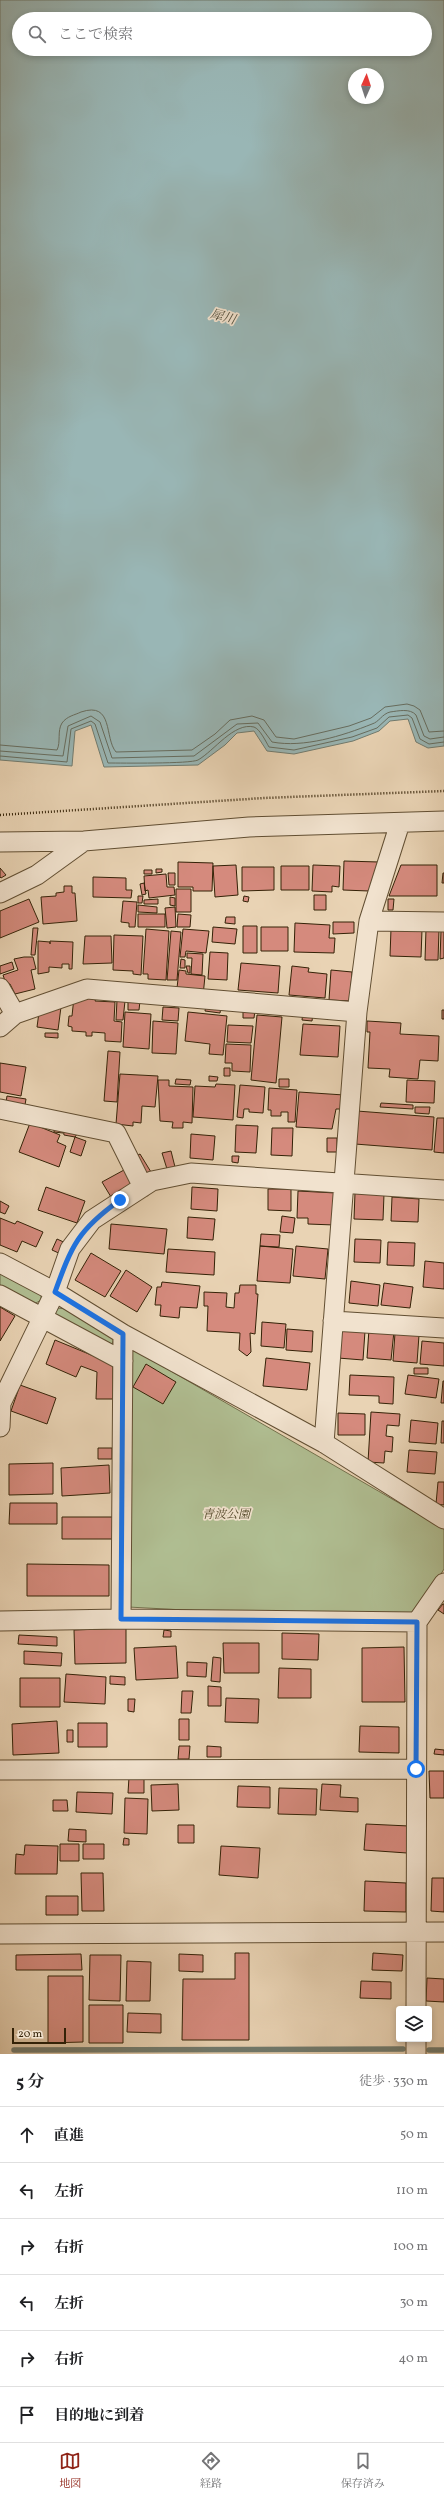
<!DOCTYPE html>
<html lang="ja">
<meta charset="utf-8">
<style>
body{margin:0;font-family:Vollkorn,"Noto Serif JP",serif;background:#f6f6f6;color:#202124}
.controls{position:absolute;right:12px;bottom:12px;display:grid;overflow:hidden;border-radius:4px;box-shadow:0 2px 6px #0003}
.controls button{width:36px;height:36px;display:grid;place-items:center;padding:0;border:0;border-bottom:1px solid #e0e0e0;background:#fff;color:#202124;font:20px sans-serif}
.compass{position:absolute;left:348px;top:68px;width:36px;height:36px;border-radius:50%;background:#fff;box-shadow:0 2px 6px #0003;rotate:3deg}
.scale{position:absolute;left:12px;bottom:10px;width:54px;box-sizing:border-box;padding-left:4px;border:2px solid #342207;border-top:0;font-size:11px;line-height:14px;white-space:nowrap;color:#342207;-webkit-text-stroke:3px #f1e2ce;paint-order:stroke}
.stop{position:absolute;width:12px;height:12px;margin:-9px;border:3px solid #1a73e8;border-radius:50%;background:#fff}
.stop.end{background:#1a73e8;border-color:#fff;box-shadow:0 1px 4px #0008}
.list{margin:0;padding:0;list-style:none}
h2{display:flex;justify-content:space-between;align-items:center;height:52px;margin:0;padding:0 16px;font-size:17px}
h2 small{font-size:13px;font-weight:400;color:#757577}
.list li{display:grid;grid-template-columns:26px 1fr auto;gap:12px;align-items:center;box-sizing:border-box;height:56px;padding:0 16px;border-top:1px solid #e0e0e0}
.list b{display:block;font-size:15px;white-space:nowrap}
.list em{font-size:13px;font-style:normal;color:#757577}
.icon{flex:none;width:22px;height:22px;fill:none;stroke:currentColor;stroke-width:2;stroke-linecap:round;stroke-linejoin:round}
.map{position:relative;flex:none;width:444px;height:2054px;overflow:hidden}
.search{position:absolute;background:#fff;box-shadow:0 2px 6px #0003;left:12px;right:12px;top:12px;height:44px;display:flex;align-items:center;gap:10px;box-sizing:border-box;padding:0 14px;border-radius:22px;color:#757577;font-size:15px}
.sheet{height:388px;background:#fff}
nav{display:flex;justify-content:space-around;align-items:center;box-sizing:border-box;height:56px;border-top:1px solid #e0e0e0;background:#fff;font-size:11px;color:#757577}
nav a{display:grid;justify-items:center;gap:2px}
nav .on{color:#8f2418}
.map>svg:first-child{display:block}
</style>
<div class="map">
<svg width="444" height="2054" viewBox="0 0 444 2054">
<rect width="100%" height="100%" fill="#e9d3b4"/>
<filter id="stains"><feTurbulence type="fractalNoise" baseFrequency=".005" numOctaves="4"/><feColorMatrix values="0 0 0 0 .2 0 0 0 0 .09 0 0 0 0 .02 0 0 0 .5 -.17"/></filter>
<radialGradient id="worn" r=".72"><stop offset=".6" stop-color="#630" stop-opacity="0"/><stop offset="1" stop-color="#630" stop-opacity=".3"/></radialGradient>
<path fill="#b0be92" stroke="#72704c" d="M0,1268L41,1291V1300L36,1303L28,1301L0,1285Z
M56,1308L69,1309L114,1337L112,1345L53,1313Z
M131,1348L444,1529V1569L411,1622L128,1607Z"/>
<path fill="#99b6b5" stroke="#717b6f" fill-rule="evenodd" d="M0,0H444V746L428,748L416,742L408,719L390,721L379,731L353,741L294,754L267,751L254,731L237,733L225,745L198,765L104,767L91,725L75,731L72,766L0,760ZM19,19H425V49H19ZM354,74H378V98H354Z"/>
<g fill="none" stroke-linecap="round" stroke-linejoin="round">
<path stroke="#666c5e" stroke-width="1" d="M0,745L57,750C61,742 57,731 62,723C67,716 75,715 81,712C114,701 104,738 116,752L192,750L215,734L230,720L252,716L264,720L276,737L294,739L349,726L371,718L385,707L407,704L414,706L420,710L429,732L444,731
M0,751L63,756L68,726L91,716L100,722L112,758L194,756L237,724L258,723L272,742C304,748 342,736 372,724C379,722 382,714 390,712C398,711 410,708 416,715L424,736L430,739L444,737
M0,756L67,762L71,729L91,721L95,724L108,763C121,763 190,764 198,760C214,751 234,722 254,727C260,729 266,742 269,747L294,750L352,737L377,728L389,717L408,715L412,718L420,739L429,744L444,742"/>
<path stroke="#717b6f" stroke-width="5.5" d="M14,2050L403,2049
M429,2050H444"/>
</g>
<path fill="#d58a7d" stroke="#342207" d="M344,861L379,862L369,891L343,890Z
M178,862L213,863L212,891H193V887H178Z
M236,865L238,895L215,897L213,866Z
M313,865L340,866L339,887L332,886V892L312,891Z
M401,865H437V896H389Z
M281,866H309V890H281Z
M242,867H274V890L242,891Z
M0,868L6,875L1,878L0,877Z
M156,869H162V872L156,873Z
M144,870H152V874H144Z
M168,873H175V885H169Z
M443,873H444V883H442Z
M166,874L167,887H174L175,895L149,898L148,890L145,891L144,876Z
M93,877L126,878V890H132L131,898L93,897Z
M144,883L146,894L142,895L140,884Z
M64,886H72V893H75L77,921L43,924L41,897L56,896V893L64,892Z
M176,889H191V912H176Z
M314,895H326V910H314Z
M138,896H143L142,903H138Z
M244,896L249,897L248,902L243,901Z
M170,897L175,898V906L170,905Z
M29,899L39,922L0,938V911Z
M158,899V904H144V900Z
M388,899H394L393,910H388Z
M123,901L137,902L135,927H129V923L121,922Z
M138,905L157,907V913L138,912Z
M175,907L176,927L167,928L165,908Z
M138,914H165V927H138Z
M178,914L191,915L190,927H177Z
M226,917H235V924L225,923Z
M333,922H354V933L333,934Z
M295,923L330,925L329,938H335L334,953L294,952Z
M243,926H257V953H243Z
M213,927L237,929L235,944L212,942Z
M261,927H288V951H261Z
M33,928H38L35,955H31Z
M146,929L169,931L166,980L148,979V974H143Z
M183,929L209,931L206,953L186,951L185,957H180Z
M391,929L422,930L421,957L390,956Z
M426,929L439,930L438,960H425Z
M171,931L181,932L177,980H167Z
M441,931H444V958L440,959Z
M114,935L143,936L141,975L133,974V971L113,970Z
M85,936H111L112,963L83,964Z
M38,941L50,942V944V941L73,942L72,969H69V964H62V968L49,967V972L38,974Z
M210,952L228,953L227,980L208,979Z
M187,953L203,954L202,975L191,974L192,958H187Z
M24,957H33L36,969L31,970L35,989L15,994L10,984H6L3,975L18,970L14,959Z
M181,959L185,960V968H180Z
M12,962L14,969L0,974V966Z
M241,963L280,966L278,993L238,990Z
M186,966H190V973H188Z
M292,966L309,968L308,972L327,974L325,998L289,995Z
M179,970L186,971V974L205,976L203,996L177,988Z
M331,970L352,972L350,1001L329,1000Z
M74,997L96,998L95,1001L115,1002L114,1021L122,1022L121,1042L105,1041V1033L92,1032V1036H86V1032L72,1031V1027L68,1026L69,1016H72Z
M117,1000L125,1001L123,1020H116Z
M128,1001H140L139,1010H128Z
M40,1005L61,1007L58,1030L37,1027Z
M206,1005L221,1007L220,1013L205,1011Z
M163,1007L179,1008L178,1021L162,1020Z
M243,1009L255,1010L254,1018H243Z
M442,1010H444V1019H442Z
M125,1012L151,1014L149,1049L123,1047Z
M188,1012L227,1016L223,1055L209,1054L210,1044L185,1041Z
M303,1012L313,1013L312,1021L302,1020Z
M257,1015L282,1017L276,1083L251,1080Z
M153,1021L178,1023L176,1054L152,1053Z
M367,1021L401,1023L400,1034L439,1036L438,1061L420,1060L418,1079L389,1077L390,1069L368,1068L370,1032H367Z
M303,1024L340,1026L338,1057L300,1055Z
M228,1025L253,1026L251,1043L227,1042Z
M45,1033H58V1038L45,1037Z
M226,1044L251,1045L250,1072L232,1071V1063H225Z
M108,1051L120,1052L117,1102L104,1101Z
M0,1063L26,1067L21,1096L0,1092Z
M224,1068H230V1076H224Z
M120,1074L158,1076L155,1107L142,1106L141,1123L133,1122V1126L116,1124Z
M209,1076L218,1077L217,1081H209Z
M176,1079L191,1080L190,1085L175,1084Z
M279,1079H289V1087H279Z
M158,1080H169V1086L193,1087L192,1123L183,1122V1128H172L173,1122L160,1121Z
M407,1080L435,1081L434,1103L406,1102Z
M216,1084L235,1085L233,1120L193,1117L195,1086L215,1087Z
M240,1085L265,1087L263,1113L249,1112V1109H244L243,1118L237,1117Z
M269,1088L297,1090L295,1122H288V1112H281V1116H271V1110H268Z
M299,1092L344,1095L343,1109H336L332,1129L296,1127Z
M7,1096L26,1099L24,1111L5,1108Z
M381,1103L413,1105V1109L380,1107Z
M415,1107H430L429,1114L415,1113Z
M357,1111L434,1117L432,1150L355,1144Z
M437,1118H444V1153L434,1152Z
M30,1123L60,1135L57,1142L66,1146L59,1167L19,1152Z
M236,1125L258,1126L256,1153L235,1152Z
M54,1127L63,1128V1133L54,1132Z
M63,1128L77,1134L75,1137L64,1135Z
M272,1128H293L292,1156L271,1155Z
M191,1134L215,1136L213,1160L190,1158Z
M75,1137L86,1141L81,1156L70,1152Z
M327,1138H337V1152H327Z
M171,1151L175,1167L167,1169L162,1153Z
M140,1154L151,1172L145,1175L134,1157Z
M232,1156H239L238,1163L232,1162Z
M124,1170L132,1184L111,1197L102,1182Z
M46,1187L85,1201L77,1223L38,1210Z
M192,1187L218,1189L217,1211L191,1209Z
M268,1189H291V1211L268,1210Z
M298,1191L336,1193L334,1225L308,1224V1218H297Z
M355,1193L384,1194L383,1220L354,1219Z
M392,1197L419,1199L418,1222L391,1221Z
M0,1201L9,1206L5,1214L0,1212Z
M282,1216L295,1218L293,1233L280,1232Z
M188,1217L215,1219L213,1240L187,1238Z
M0,1218L15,1224L17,1221L43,1232L36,1247L22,1241L17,1252L0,1245Z
M111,1224L167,1229L164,1254L109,1249Z
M261,1234L280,1235L279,1247L260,1246Z
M57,1239L68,1244L63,1255L52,1250Z
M355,1239L381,1240L380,1263L354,1262Z
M388,1242L415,1243L414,1266L387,1265Z
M260,1246L293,1249L290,1283L257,1281Z
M296,1246L328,1249L325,1279L293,1276Z
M168,1249L215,1252L214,1275L166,1272Z
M91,1253L121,1271L105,1297L75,1280Z
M425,1261L444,1263V1289L423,1287Z
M126,1270L152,1287L137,1312L110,1296Z
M351,1281L380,1285L378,1306L349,1303Z
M162,1282L200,1286L197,1308L180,1307L179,1318L160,1316L161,1305H155L157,1287H161Z
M384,1283L413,1287L410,1308L381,1305Z
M240,1285H256V1294H258L255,1334L250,1333L251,1352L247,1356L239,1350L240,1333L207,1331L208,1306H204V1292L227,1293L226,1307L234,1308L235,1293H239Z
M0,1307L15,1316L0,1341Z
M262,1322L286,1324L284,1348L261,1346Z
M287,1329L313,1331L312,1352L286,1350Z
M341,1329L365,1331L363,1360L338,1358Z
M369,1329L394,1331L391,1360L367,1358Z
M395,1333L419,1335L417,1363L393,1361Z
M55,1340L113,1364V1399H96L97,1372L81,1366L76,1377L46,1364Z
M422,1341L444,1343V1366L420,1364Z
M266,1358L310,1363L307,1390L263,1386Z
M146,1364L176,1382L163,1404L133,1387Z
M414,1368H428V1374H414Z
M350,1375L394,1377L393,1404L379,1403V1396L349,1395Z
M408,1375L439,1379L436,1398L405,1394Z
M443,1381H444V1403H441Z
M20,1385L56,1398L47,1424L11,1411Z
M371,1412L400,1414L399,1426L387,1425L386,1436L393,1437L392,1452L385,1451L384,1463L368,1462Z
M338,1413L365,1414V1435H338Z
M411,1420L438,1423L436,1444L409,1442Z
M442,1421H444V1443H441Z
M98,1448H112V1459H98Z
M409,1450L437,1452L435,1474L407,1472Z
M53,1463V1494L9,1495V1464Z
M109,1465L110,1493L62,1496L61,1468Z
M438,1482H444V1505L436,1504Z
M10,1503H57V1524H9Z
M62,1517H114V1539H62Z
M27,1564L109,1565V1596H27Z
M443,1604H444V1614L438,1610Z
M126,1628V1663L75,1664L74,1630Z
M164,1630L171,1631V1637H163Z
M282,1633L319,1634L318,1660L282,1659Z
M19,1635L57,1637V1646L18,1644Z
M223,1643H259V1673H224Z
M176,1646L178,1678L136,1680L134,1648Z
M404,1647L405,1702H362V1648Z
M24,1651L62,1653L61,1666L24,1664Z
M213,1657L221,1658L220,1682L211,1681Z
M187,1662L207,1663L206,1677L187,1676Z
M279,1668L311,1669V1698H278Z
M66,1674L106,1677L105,1704L64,1702Z
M110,1676L125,1677V1685L110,1684Z
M20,1678H60V1707H20Z
M208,1686L221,1687V1706H208Z
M182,1691H193L191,1713H181Z
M226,1698L259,1699L258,1723L225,1722Z
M128,1699H135L134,1712L128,1711Z
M179,1719H189V1740H179Z
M57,1721L59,1753L13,1755L12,1724Z
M78,1723H107V1747H78Z
M360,1726L399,1727V1753L359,1752Z
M67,1730H73V1742H67Z
M179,1746H190L189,1759H178Z
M207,1746L221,1747V1757H207Z
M435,1749L444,1750V1755L434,1754Z
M429,1771H444V1798H430Z
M129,1777L144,1778V1793H128Z
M178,1784L179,1810L152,1811L151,1785Z
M322,1784L341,1785L340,1797L358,1798V1812L320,1810Z
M238,1786L270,1787V1808L237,1807Z
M279,1788L317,1789L316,1815L278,1814Z
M77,1792L113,1793L112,1814L76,1812Z
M125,1798L148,1799L147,1834L124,1833Z
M53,1800H67L68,1811H53Z
M366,1824L409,1826L407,1853L364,1850Z
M178,1825H194V1843H178Z
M69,1829L86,1830V1842L68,1841Z
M124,1838L129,1839V1845H123Z
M60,1844H79V1861H60Z
M83,1844H104V1859H83Z
M25,1845L58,1846L57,1874H15L16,1854L24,1855Z
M221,1846L260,1848L258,1878L219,1875Z
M81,1873H103L104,1911H82Z
M432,1878H444V1912L431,1911Z
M365,1881L406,1883V1912L364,1911Z
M46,1896H78V1915H46Z
M235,1953H249V2040H182L183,1979H235Z
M373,1953L403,1955L402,1971L372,1970Z
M81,1954L82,1970H16V1955Z
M179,1954L203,1955V1972L179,1971Z
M90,1955H121L120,2001L89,2000Z
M127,1961L151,1962L150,2001H126Z
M48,1976H83V2042L48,2043Z
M427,1978L444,1979V2002L426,2001Z
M361,1981L391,1982V1999L360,1998Z
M89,2005H123V2043H89Z
M128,2013L161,2014V2033L127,2032Z"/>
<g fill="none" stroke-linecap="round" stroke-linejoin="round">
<g stroke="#614e32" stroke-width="21">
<path id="minor" d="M0,842L84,841L249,827L444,821
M0,893L37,875L84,841
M369,921L444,922
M0,988L15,1014
M0,1027L15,1014L87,989L357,1012
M0,1109L116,1133L143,1187
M0,1263L55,1292L123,1334L324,1443L444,1519
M0,1295L123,1361
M333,1321L444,1328
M123,1334L121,1619L417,1622
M0,1427L1,1403L55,1292L70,1249L92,1220L152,1181L191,1173L444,1190
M324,1443L357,1012L369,921L400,823
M0,1621L121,1619
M0,1770L416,1769
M0,1934L444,1932
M416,2009L417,1622L444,1583
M416,2039V2054"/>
</g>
<path stroke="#342207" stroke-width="2.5" stroke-dasharray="1 2" stroke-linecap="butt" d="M0,815L264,798L444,791"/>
<use href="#minor" stroke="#f1e2ce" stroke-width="19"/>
</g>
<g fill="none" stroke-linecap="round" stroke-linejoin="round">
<path stroke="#1a73e8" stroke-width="5" d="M120,1200C78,1230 72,1245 55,1292L123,1334L121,1619L417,1622L416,1769"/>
</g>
<g text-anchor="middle" stroke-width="3.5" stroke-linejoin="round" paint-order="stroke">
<g font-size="12" font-style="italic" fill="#53492a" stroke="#f1e2ce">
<text x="226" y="1518">青波公園</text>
</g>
<g font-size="13" font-style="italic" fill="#524e3b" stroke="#f1e2ce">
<text transform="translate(223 316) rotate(15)" y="5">犀川</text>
</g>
</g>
<rect width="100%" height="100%" filter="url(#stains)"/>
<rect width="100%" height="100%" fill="url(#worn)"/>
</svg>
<div class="controls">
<button><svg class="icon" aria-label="layers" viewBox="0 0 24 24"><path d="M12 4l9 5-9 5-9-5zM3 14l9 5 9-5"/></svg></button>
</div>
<svg class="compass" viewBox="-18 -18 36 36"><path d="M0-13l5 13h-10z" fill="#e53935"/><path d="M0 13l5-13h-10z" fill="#757577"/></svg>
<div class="scale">20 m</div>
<div class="stop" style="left:416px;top:1769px"></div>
<div class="stop end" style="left:120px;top:1200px"></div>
<div class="search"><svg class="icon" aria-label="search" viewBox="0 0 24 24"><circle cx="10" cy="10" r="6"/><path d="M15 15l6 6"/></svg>ここで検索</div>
</div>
<section class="sheet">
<h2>5 分<small>徒歩 · 330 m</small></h2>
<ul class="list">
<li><svg class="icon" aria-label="ahead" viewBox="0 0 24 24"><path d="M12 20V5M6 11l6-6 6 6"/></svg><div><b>直進</b></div><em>50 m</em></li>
<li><svg class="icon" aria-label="left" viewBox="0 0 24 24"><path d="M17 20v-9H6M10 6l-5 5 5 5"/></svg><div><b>左折</b></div><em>110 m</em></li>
<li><svg class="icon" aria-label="right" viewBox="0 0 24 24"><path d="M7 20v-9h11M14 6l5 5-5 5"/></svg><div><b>右折</b></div><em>100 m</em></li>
<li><svg class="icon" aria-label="left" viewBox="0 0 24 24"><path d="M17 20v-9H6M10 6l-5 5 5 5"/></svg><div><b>左折</b></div><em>30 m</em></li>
<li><svg class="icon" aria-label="right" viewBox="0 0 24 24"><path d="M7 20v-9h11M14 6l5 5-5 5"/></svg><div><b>右折</b></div><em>40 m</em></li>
<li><svg class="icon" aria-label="arrive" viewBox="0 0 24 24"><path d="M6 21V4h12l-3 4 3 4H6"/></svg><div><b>目的地に到着</b></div></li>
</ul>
</section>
<nav>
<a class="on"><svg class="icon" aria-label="map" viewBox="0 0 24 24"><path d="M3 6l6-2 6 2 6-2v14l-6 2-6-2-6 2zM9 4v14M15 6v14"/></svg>地図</a>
<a><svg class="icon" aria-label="directions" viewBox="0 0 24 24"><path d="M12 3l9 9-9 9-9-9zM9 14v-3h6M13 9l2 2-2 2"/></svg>経路</a>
<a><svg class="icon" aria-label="saved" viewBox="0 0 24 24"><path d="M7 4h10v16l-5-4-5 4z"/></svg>保存済み</a>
</nav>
